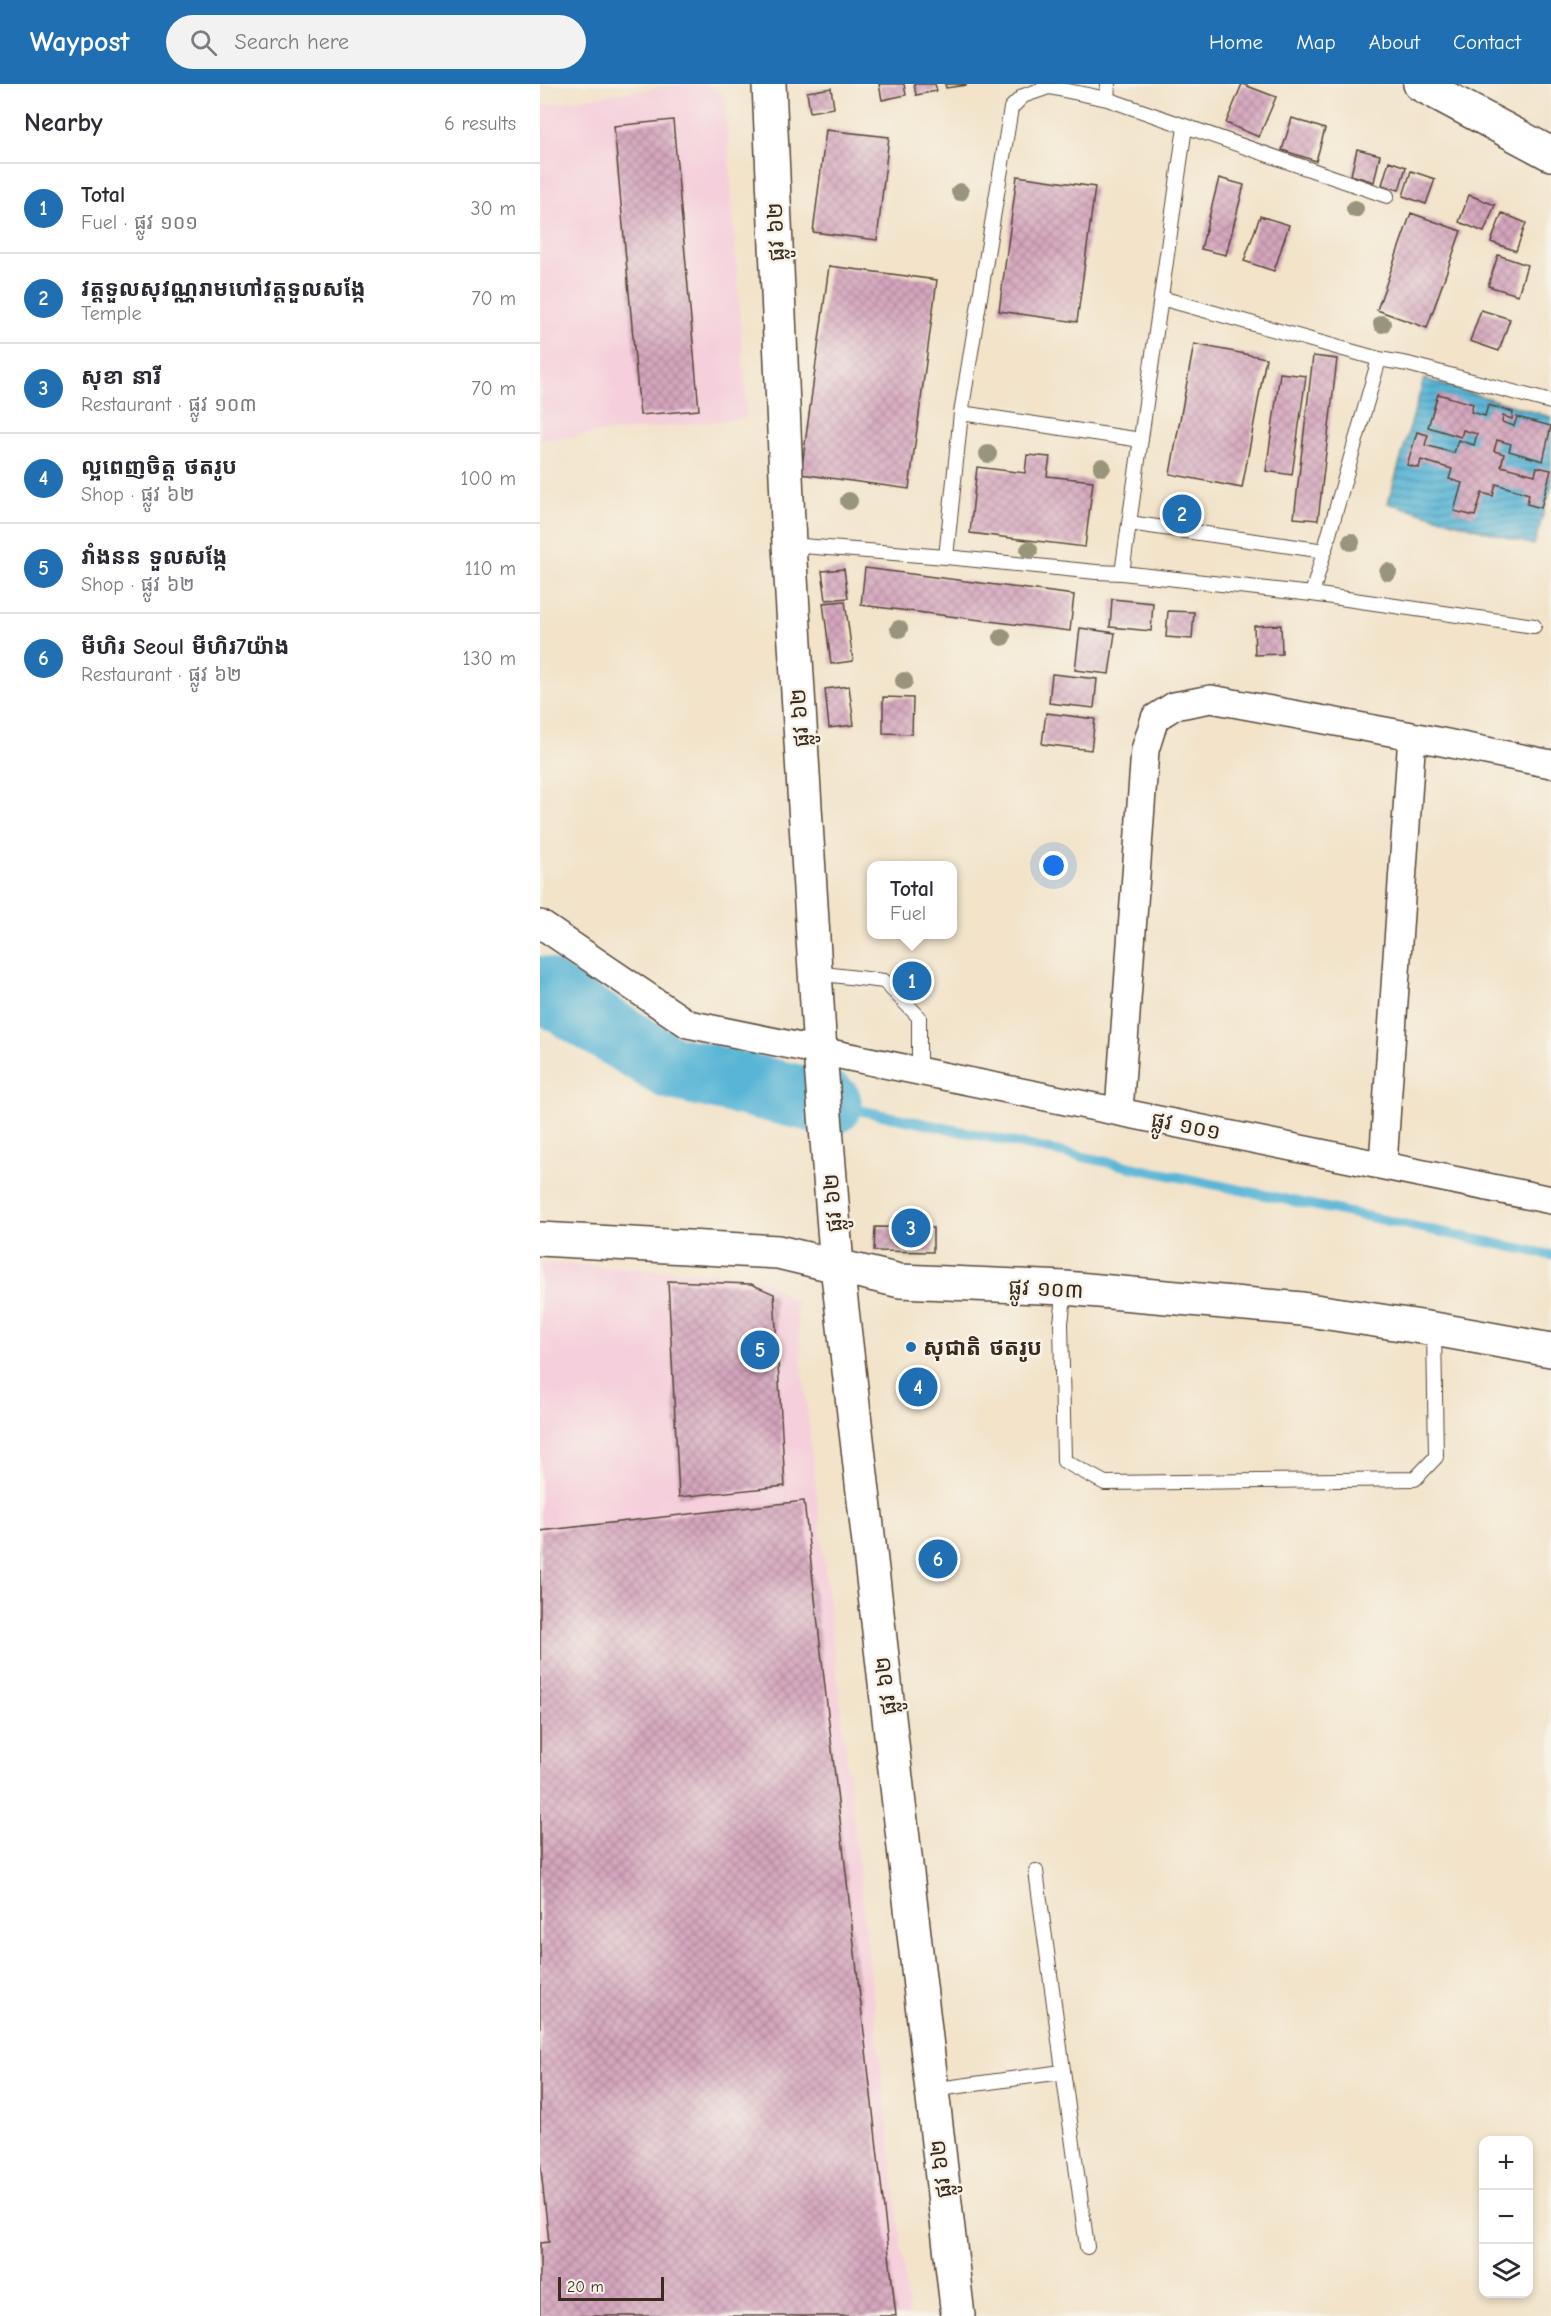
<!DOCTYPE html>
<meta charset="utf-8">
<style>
body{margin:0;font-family:"Comic Neue","Noto Sans Khmer",sans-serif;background:#f2f2f3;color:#2b2b33}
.controls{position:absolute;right:18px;bottom:18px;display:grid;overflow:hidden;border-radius:12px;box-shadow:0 3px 9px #0003}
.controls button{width:54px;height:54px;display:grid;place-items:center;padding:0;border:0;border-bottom:2px solid #e1e1e2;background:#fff;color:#2b2b33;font:30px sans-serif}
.scale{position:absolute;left:18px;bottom:15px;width:106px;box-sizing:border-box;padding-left:6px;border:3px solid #3b2a1e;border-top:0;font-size:16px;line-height:21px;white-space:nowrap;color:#3b2a1e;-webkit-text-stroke:4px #f7f3e8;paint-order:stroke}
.you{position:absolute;left:514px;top:782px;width:21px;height:21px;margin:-15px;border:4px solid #fff;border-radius:50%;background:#1a73e8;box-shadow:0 0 0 9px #1a73e833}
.badge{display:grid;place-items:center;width:39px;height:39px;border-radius:50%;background:#1f6fb2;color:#fff;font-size:20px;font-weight:700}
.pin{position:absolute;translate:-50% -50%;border:3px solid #fff;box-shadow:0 2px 6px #0006}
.popup{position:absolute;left:327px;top:777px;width:90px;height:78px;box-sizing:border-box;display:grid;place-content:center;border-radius:12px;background:#fff;filter:drop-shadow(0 2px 4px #0005);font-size:20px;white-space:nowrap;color:#7c7c81}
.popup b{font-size:22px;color:#2b2b33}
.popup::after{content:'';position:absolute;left:50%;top:100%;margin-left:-12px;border:12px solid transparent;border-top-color:#fff}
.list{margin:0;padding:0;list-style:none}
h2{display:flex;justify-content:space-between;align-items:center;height:78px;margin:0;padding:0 24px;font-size:26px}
h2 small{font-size:20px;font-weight:400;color:#7c7c81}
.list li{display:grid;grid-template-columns:39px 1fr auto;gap:18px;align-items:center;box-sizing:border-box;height:90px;padding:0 24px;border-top:2px solid #e1e1e2}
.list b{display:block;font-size:22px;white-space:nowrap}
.list p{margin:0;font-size:20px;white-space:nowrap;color:#7c7c81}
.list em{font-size:20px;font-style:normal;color:#7c7c81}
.icon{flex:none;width:33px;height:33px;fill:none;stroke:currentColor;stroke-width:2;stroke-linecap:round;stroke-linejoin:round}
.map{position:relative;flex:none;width:1011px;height:2232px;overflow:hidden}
header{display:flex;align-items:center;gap:36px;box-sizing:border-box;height:84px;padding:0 30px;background:#1f6fb2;color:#fff}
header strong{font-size:28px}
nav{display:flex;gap:33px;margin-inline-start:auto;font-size:21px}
.search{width:420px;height:54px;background:#f2f2f3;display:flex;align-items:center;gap:15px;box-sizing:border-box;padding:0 21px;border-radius:33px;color:#7c7c81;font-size:22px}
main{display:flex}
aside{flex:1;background:#fff}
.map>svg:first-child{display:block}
</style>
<header>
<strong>Waypost</strong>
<div class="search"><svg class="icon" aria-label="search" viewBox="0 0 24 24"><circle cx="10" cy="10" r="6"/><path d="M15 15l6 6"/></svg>Search here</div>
<nav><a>Home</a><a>Map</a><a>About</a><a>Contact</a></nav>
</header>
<main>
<aside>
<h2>Nearby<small>6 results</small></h2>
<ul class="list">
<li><span class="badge">1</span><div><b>Total</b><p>Fuel · ផ្លូវ ១០១</p></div><em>30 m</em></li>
<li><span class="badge">2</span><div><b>វត្តទួលសុវណ្ណរាមហៅវត្តទួលសង្កែ</b><p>Temple</p></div><em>70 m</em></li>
<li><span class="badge">3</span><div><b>សុខា នារី</b><p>Restaurant · ផ្លូវ ១០៣</p></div><em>70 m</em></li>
<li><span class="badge">4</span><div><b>ល្អពេញចិត្ត ថតរូប</b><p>Shop · ផ្លូវ ៦២</p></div><em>100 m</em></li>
<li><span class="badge">5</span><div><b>វាំងនន ទួលសង្កែ</b><p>Shop · ផ្លូវ ៦២</p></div><em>110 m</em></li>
<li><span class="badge">6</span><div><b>មីហិរ Seoul មីហិរ7យ៉ាង</b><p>Restaurant · ផ្លូវ ៦២</p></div><em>130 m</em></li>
</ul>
</aside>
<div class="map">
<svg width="1011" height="2232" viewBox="0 0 1011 2232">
<defs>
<pattern id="water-rules" width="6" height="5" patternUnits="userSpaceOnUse" patternTransform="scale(1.5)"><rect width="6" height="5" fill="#58b5d6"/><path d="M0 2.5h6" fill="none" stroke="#4a93ad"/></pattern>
<pattern id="building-cross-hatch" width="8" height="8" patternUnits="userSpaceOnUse" patternTransform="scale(1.5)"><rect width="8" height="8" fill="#d5a6be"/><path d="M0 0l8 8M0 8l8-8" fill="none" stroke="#ae879a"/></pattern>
</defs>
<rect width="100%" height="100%" fill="#f7f3e8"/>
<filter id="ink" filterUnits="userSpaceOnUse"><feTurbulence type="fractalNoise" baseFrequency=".0167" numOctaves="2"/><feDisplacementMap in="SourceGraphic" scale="12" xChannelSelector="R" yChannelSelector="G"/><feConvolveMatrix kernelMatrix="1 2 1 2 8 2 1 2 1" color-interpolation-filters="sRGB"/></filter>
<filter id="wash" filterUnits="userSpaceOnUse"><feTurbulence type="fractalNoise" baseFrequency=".008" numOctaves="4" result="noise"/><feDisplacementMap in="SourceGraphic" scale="24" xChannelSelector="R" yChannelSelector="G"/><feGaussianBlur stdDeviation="1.35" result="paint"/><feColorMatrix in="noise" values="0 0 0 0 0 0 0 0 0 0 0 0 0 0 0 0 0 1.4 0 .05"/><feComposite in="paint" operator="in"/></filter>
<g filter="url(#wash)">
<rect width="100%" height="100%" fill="#f2e3c9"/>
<path fill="#f5cfdb" d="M144,0H165L185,12L207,334L0,356V21Z
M0,1179L215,1192L255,1217L369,2232H0Z"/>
<path fill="url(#water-rules)" stroke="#4a707a" stroke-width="1.5" d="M884,295L1011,333V403L994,461L848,419Z"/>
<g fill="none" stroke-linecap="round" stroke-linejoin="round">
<path stroke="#58b5d6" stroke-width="10" d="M290,1020L1011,1171"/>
<path stroke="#58b5d6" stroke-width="64" d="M0,904L129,983L290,1020"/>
</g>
<g id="blocks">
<path fill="url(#building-cross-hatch)" d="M339,0H364L366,11L342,16Z
M374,0H395L397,7L376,11Z
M405,0H426V1L406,4Z
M702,0L736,13L719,53L686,39Z
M291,4L294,24L270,28L267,8Z
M752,34L785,45L776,77L742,66Z
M133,36L159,326L100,331L74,42Z
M286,46L349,53L337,156L273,148Z
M817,65L840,71L834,98L811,91Z
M849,77L866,83L859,106L842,101Z
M871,87L895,95L886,120L863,112Z
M477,92L555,103L537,238L459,227Z
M679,94L704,101L686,171L661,165Z
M929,111L955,121L944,148L919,138Z
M871,129L921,147L887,244L837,226Z
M962,129L986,139L976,167L951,158Z
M720,132L749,141L734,187L704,177Z
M958,171L987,181L978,211L948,202Z
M289,182L397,196L369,405L261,390Z
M941,226L970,235L959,267L930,257Z
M654,260L726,274L702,404L630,390Z
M773,272L797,275L778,436L754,434Z
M740,289L766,292L752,391L726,387Z
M898,310L933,320L931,328L945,332L948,321L973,328L972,335L963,332L962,338L974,342L977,333L1011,342L1003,377L969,367L971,360L957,356L954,367L964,370L961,382L995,391L997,383L1011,386L1001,424L987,420L989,410L956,400L953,412L942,409L935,432L914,427L922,399L909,395L912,385L881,376L879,384L867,381L877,348L888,351L885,361L914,369L918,356L934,361L937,350L923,346L921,353L888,343Z
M487,371L510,373L507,392L553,397L545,463L430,449L437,383L485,389Z
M325,484L534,511L530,547L321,521Z
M304,485L308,514L286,516L282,487Z
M572,515L613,519L611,547L570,543Z
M305,517L313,577L291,580L283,519Z
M628,527L654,528L652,555L626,553Z
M741,541L742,570L715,571L714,542Z
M540,544L575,549L569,590L535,586Z
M512,590L557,595L554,624L509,619Z
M309,602L314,641L289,644L285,605Z
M343,613L373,614L372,650L343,649Z
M506,629L555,635L551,666L502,660Z
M335,1143L393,1144V1168L334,1167Z
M128,1197L211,1200L234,1210L245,1402L139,1413Z
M264,1417L356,2232H0V2159L9,2158L0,2077V1447Z"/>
</g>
</g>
<g filter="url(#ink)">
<use href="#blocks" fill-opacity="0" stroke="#564638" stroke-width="1.5"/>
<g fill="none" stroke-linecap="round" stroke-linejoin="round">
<g stroke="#564638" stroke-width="16">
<path id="lane" d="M567,15L568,0
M621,214L839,275
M421,329L601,356
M589,439L785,467
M249,461L406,473L556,488L582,489L645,43
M406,473L421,329L471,24L483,12L509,3L567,15L847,112
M582,489L772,510L994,542
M772,510L839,275L868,280L1011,318
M275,889L344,897L379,933V987
M525,1204L521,1239L524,1377L565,1399L875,1395L896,1373L894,1245
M496,1787L547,2163
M391,2006L522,1988"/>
</g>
<g stroke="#564638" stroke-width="30">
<path id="street" d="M0,840L148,940L1011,1116
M579,1027L605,666L615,634L634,622L671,615L872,652L1011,680
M843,1080L872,652"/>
</g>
<g stroke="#564638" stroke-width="36">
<path id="secondary" d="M229,0L249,461L280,968L297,1182L418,2232
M880,0L1011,70
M0,1155L238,1168L360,1197L525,1204L762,1225L894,1245L1011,1266"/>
</g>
<use href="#lane" stroke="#fff" stroke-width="14"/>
<use href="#street" stroke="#fff" stroke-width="27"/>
<use href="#secondary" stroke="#fff" stroke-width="33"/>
</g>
<g fill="#99957c">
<circle cx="420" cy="108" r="9"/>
<circle cx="815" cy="125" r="9"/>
<circle cx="842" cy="240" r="9"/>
<circle cx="448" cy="370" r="9"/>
<circle cx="562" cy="383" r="9"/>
<circle cx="309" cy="417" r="9"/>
<circle cx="811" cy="458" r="9"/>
<circle cx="489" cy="466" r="9"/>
<circle cx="848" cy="488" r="9"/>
<circle cx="359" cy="545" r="9"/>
<circle cx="462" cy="553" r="9"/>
<circle cx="364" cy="597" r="9"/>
</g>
</g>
<circle fill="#1f6fb2" stroke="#f7f3e8" stroke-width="2" cx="371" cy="1263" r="6"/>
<g text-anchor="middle" stroke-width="5" stroke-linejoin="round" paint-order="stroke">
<g font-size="22" fill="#3b2a1e" stroke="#f7f3e8">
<text transform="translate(235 148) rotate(-92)" y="8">ផ្លូវ ៦២</text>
<text transform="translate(259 634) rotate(-94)" y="8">ផ្លូវ ៦២</text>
<text transform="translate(646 1041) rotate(11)" y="8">ផ្លូវ ១០១</text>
<text transform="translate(292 1119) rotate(-94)" y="8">ផ្លូវ ៦២</text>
<text transform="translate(506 1204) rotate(3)" y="8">ផ្លូវ ១០៣</text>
<text transform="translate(345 1602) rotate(-97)" y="8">ផ្លូវ ៦២</text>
<text transform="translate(400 2085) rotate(-97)" y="8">ផ្លូវ ៦២</text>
</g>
<g font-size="22" font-weight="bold" fill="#3b2a1e" stroke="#f7f3e8" text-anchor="start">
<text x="383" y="1271">សុជាតិ ថតរូប</text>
</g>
</g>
</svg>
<div class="controls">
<button>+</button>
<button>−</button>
<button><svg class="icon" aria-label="layers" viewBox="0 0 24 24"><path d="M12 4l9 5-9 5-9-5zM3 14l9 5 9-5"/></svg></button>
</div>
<div class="scale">20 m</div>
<div class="you"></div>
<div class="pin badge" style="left:372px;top:897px">1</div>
<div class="popup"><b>Total</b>Fuel</div>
<div class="pin badge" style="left:642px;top:430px">2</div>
<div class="pin badge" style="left:371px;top:1144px">3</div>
<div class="pin badge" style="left:378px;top:1303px">4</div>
<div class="pin badge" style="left:220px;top:1266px">5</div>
<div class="pin badge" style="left:398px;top:1475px">6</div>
</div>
</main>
